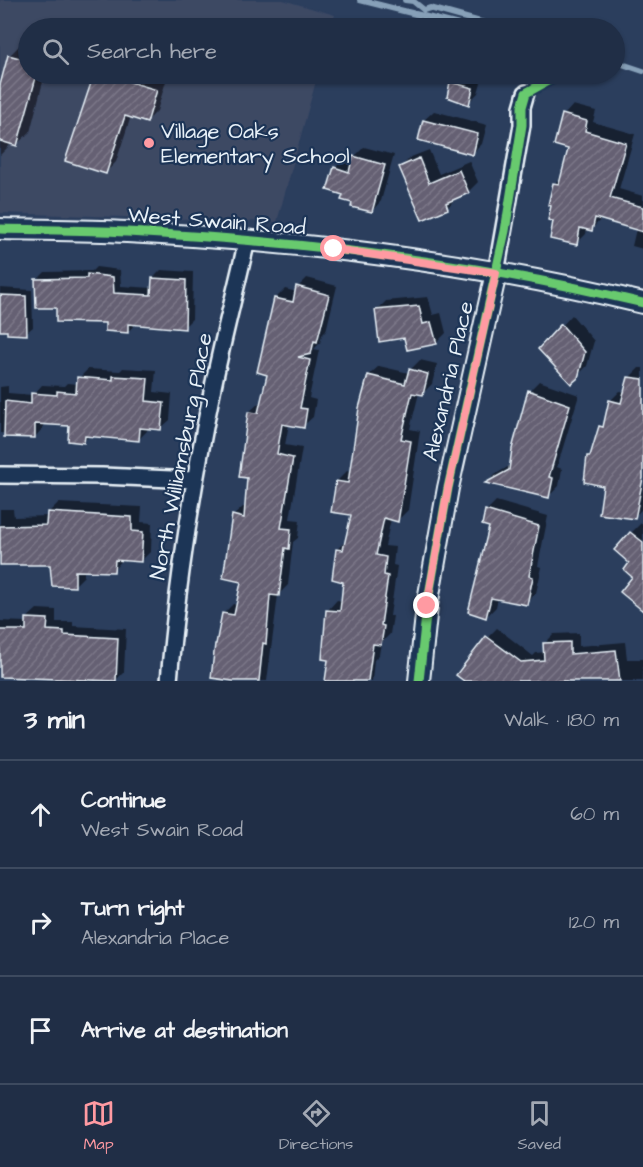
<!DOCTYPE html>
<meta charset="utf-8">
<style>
body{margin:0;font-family:"Architects Daughter",sans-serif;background:#2d3a51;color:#f1f3f6}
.stop{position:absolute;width:18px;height:18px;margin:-14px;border:4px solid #ff9aa2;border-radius:50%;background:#fff}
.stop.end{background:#ff9aa2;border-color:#fff;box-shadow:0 2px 6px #0008}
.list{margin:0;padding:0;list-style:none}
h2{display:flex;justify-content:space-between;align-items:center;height:78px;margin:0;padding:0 24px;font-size:26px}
h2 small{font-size:20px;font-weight:400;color:#a2a8b3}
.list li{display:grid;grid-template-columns:39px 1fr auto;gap:18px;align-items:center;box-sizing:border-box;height:108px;padding:0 24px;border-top:2px solid #3d4a5f}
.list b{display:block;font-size:22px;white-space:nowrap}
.list p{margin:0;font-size:20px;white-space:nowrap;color:#a2a8b3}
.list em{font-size:20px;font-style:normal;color:#a2a8b3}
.icon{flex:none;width:33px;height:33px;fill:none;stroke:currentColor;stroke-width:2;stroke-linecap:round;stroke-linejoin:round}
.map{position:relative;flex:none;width:643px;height:681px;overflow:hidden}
.search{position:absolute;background:#202e46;box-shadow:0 2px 4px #0004;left:18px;right:18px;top:18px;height:66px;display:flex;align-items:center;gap:15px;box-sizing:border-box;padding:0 21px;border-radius:33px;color:#a2a8b3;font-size:22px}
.sheet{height:402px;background:#202e46}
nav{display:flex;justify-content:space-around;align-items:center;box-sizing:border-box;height:84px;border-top:2px solid #3d4a5f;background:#202e46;font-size:16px;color:#a2a8b3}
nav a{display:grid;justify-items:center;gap:3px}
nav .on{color:#ff9aa2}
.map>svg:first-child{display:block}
</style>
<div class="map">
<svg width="643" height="681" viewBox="0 0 643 681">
<defs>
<pattern id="building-hatch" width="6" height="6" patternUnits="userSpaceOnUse" patternTransform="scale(1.5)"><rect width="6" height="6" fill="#656073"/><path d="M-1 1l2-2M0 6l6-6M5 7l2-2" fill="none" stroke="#7b7788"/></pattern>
</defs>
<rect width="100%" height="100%" fill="#2b3e5d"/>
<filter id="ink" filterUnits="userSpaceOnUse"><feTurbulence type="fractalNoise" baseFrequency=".0167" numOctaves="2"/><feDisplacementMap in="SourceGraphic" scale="12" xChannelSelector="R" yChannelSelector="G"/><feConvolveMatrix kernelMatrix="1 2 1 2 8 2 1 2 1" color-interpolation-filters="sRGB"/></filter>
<g filter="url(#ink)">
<path fill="#3c4864" d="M0,0H283L335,15L331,28H28V74H318L277,222L0,213Z"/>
<path fill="#0007" d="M23,42L28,44V74H45L30,132L17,144L12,143L0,155V91L10,55Z
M96,74H144L166,81L157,111L147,121L131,116L116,162L106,172L66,160Z
M461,74L482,79L478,93L468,103L452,83Z
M573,105L596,111L593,122L635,134L619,189L643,196V249L632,246L636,229L601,219L591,230L587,228L586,234L576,244L555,220V183L563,175L570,148L564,115Z
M434,111L487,125L482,144L472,154L424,120Z
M364,147L394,155L381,201L372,211L354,202L345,194L335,168L345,158L353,161L354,157Z
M429,150L439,174L469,161L478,182L468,192L457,197L447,208L401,167L411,157Z
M96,267L120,270L121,286L153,288V278L161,270L193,272L192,319L184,327L136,323L128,332L107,321L57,306L37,280L45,272L92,271Z
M307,278L337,286L326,331L322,335L320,343L314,349L319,350L309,398L316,400L313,417L303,426L289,424L285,445L302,448L290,519L300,520L298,538L293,542L288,585L278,595L267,681H228L223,614L233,604L237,605L242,581L233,516L243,507H246L249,412L259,403H262L269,373L276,298L285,289L297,292L298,287Z
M0,288L32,290L33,327L26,333L0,330Z
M428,297L433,315L441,313L446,333L436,343L406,336L376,311L386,301Z
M572,315L594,341L587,366L571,382L540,349Z
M420,360L437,364L432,384L422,394L419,393L410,429L420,431L408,510L398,520L391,519L385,546L395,547L393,565L397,566L390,616H393L390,634L381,643L379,655L374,660L372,681H326L330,659L328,610L337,600L343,601L345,581L337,549L347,540L353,514L337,481L347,471L351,472L369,375L379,366L409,373L410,370Z
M123,368L156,370L154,392L172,394L170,420L161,428L148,427L147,431L138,440L90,435L84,441L70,424L43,423V428L35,437L0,433V387L8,386V393L33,395L42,385L64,386L67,383L78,384L79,378L88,369L120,371Z
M639,368H643V508L634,517L604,485L588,457L593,452L600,427L606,422L610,401L620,391L626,392L629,378Z
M539,381L579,395L557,467L562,469L559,486L549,496L488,482L496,474L511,465L529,391Z
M496,501L548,516L538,566L542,567L536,593L526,603L498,598L496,607L486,617L491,526L486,511Z
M58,503L142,507L141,522L152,523L151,551L141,561L123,559L113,571L84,569V576L74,586L52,564L0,563V509H13L14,517L48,516V513Z
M641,523L643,525V601L631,562V533Z
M37,609L56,610V622H73V626L126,629L124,672L115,681L0,677V621L27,622V618Z
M497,628L533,656L536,653L545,652V643L554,634L579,633V646L625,642L627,659H643V681H466L488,637Z"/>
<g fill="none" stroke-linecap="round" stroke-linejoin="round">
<path stroke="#87a0b8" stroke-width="6" d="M360,0L471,28
M405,0L413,1L424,10L430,8L502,28
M614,58L625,65L643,71"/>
</g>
<path fill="url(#building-hatch)" stroke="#e8f1f8" stroke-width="1.5" d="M8,55L28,60V74H37L17,146L0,141V85Z
M94,74H104L157,90L147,123L125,116L106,174L65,161Z
M450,82L473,88L469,105L447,97Z
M562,114L587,121L585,131L626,143L610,198L643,207V232L595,218L592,231L580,228L577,245L550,239L553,221L548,220L551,206L548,205L553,183L559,184L568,149L554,145Z
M423,120L478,134L473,155L418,140Z
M353,156L385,165L372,212L351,207L352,203L341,200L343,195L327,190L334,167L349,172Z
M419,158L429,183L459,170L469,193L446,203L448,209L422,220L399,167Z
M87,274L113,277L114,293L151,295L152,278L186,280L185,329L128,324V333L105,331V323L56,322V308H36L35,279L87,278Z
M296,286L329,295L317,342L314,341L311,354L298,357L310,360L300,408L307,409L304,428L282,424L277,454L293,458L281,528L291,529L289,549L285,548L279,596L270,595L266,644L263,643L259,681H233L211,678L215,644H216L222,613L234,615L241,582L223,578L232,515L244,518L247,478L239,477L248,412L258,413L267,375L257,372L274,298L293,302Z
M0,295L26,296L27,335L7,334V331H0Z
M419,306L423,324L431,322L437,344L407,350L404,338L379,342L375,310Z
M561,324L585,352L578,378L571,384L538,349Z
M409,369L428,374L423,395L412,393L401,439L411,441L398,522L384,518L376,555L386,557L384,575L388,576L381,625L384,626L381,645L373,644L368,681H325L328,660L322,659L326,610L340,611L343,582L332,579L336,549L343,550L351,515L331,512L336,481L348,483L359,408L368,375L405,384Z
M113,376L148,378L146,401L164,403L161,430L140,428L139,441L85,436L84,443L68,441L69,426L35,424V438L4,437L5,401L31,404V393L57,395V391L76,393L77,377L113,380Z
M628,377L643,379V478L635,519L599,514L603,486L584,482L587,456H590L599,426L603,427L609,400L621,403Z
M528,390L570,405L549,477L553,478L549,498L485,483L509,470L512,449Z
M485,510L539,526L529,576L533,577L527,605L491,598L486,618L468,612L489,527L482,525Z
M47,512L132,517V531L143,532L141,562L115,560L114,572L75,571V587L52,586L50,565H0V526L46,525Z
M630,532L643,542V611L620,592L632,577L624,570L629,563L614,550Z
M26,618L48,619L47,630L64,631V635L118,638L116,681L0,677V630H26Z
M486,636L521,662L544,660L543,643L570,642V654L616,650L620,681H464L456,675Z"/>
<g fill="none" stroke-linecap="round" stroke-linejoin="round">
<g stroke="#e8f1f8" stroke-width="20">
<path id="minor" d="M496,273L522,125V107L526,93
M0,475L102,476L195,480
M169,681C177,582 193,484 213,387C223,338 236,289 247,240"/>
</g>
<g stroke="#e8f1f8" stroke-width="24">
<path id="tertiary" d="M0,229C42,230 85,230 127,232C300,241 474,262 643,303
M419,681L427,606L448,488L496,273"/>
</g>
<use href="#minor" stroke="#1d3557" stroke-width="15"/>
<use href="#tertiary" stroke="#1d3557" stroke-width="20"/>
<g stroke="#1d3557" stroke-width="13">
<path id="cycleway" d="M0,229C42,230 85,230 127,232C300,241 474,262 643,303
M419,681L427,606L448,488L505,231L522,125V107L526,93L551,79L552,74"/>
</g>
<use href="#cycleway" stroke="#67ca6e" stroke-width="9"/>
</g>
</g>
<g fill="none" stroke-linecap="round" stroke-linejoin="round" filter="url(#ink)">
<path stroke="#ff9aa2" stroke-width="8" d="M334,249L496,273L448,488L427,606"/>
</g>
<circle fill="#ff9aa2" stroke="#1d3557" stroke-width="2" cx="149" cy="143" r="6"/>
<g text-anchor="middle" stroke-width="4.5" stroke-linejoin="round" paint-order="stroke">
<g font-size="22" fill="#e8f1f8" stroke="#1d3557" text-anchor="start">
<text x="161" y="138">Village Oaks<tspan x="161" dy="25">Elementary School</tspan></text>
</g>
<g font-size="22" fill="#e8f1f8" stroke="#1d3557">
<text transform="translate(217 220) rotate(4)" y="8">West Swain Road</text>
<text transform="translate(447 381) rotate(-77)" y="8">Alexandria Place</text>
<text transform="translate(180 456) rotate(-79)" y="8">North Williamsburg Place</text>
</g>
</g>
</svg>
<div class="stop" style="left:334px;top:249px"></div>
<div class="stop end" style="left:427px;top:606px"></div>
<div class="search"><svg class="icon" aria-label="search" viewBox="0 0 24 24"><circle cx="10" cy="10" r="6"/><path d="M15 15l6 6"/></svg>Search here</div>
</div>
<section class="sheet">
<h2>3 min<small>Walk · 180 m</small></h2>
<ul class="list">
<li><svg class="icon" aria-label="ahead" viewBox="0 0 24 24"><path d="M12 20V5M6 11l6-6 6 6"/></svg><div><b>Continue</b><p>West Swain Road</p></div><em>60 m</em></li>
<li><svg class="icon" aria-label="right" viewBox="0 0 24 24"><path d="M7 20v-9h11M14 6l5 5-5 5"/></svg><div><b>Turn right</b><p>Alexandria Place</p></div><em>120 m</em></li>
<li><svg class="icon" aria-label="arrive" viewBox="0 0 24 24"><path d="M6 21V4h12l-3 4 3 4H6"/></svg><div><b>Arrive at destination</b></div></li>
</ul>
</section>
<nav>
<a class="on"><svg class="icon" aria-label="map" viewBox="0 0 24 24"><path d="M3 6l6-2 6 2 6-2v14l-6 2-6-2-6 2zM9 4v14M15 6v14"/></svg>Map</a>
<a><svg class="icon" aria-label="directions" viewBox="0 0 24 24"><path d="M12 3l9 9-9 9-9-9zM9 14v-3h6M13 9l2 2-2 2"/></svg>Directions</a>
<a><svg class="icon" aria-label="saved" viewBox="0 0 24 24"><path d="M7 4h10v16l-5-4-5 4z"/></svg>Saved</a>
</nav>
